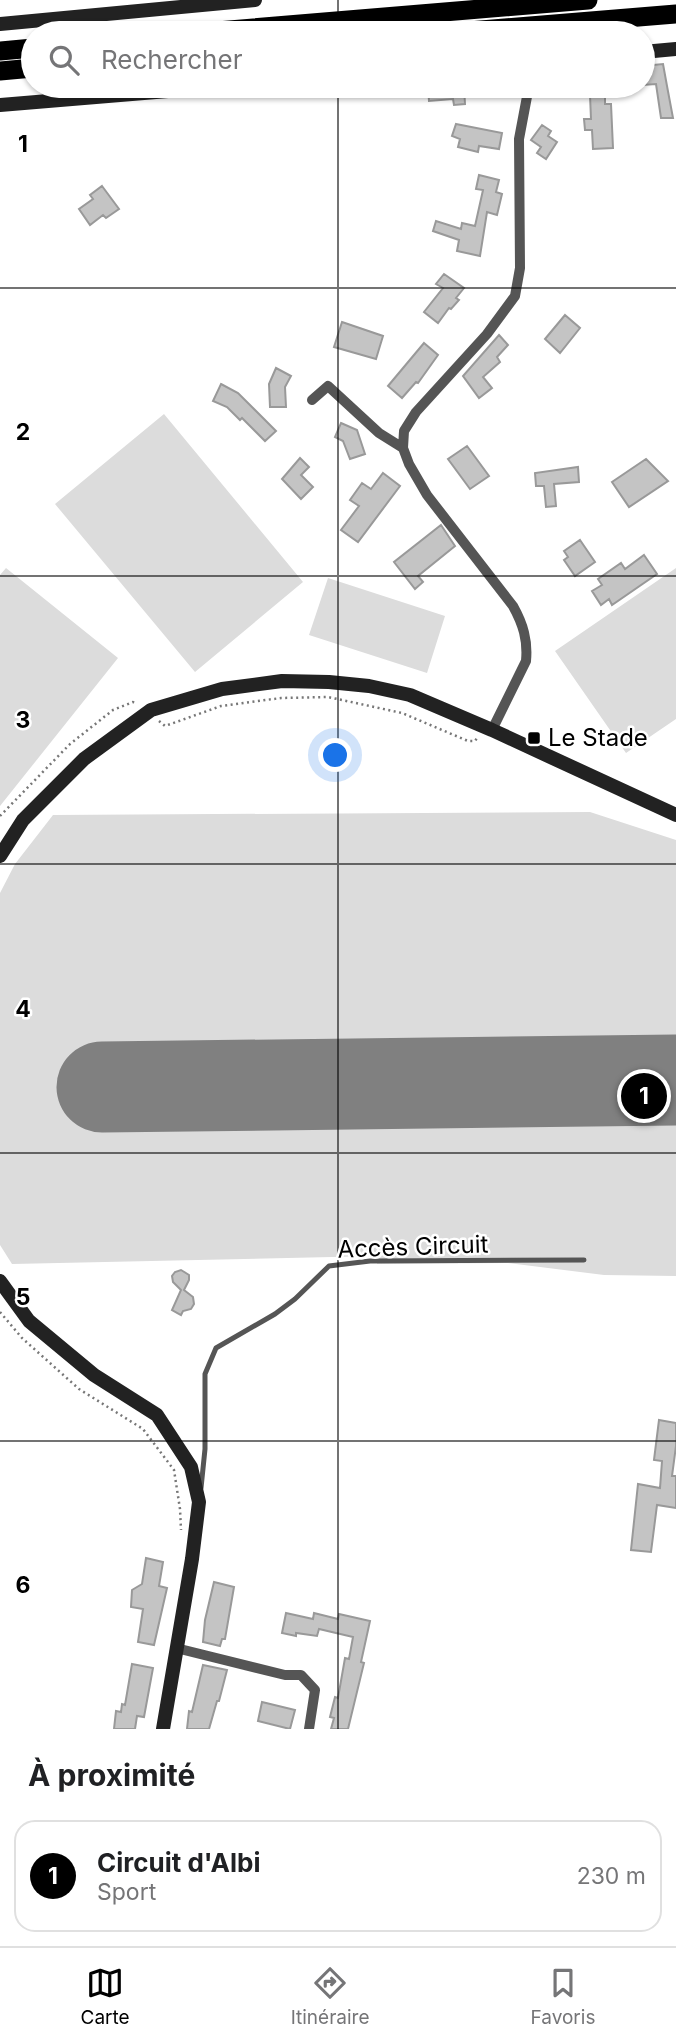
<!DOCTYPE html>
<html lang="fr">
<meta charset="utf-8">
<style>
body{margin:0;font-family:Inter,sans-serif;background:#f2f2f2;color:#202124}
.you{position:absolute;left:336px;top:756px;width:24px;height:24px;margin:-18px;border:5px solid #fff;border-radius:50%;background:#1a73e8;box-shadow:0 0 0 10px #1a73e833}
.badge{display:grid;place-items:center;width:46px;height:46px;border-radius:50%;background:#000;color:#fff;font-size:23px;font-weight:700}
.pin{position:absolute;translate:-50% -50%;border:4px solid #fff;box-shadow:0 2px 7px #0006}
.list{margin:0;padding:0;list-style:none}
h2{display:flex;justify-content:space-between;align-items:center;height:91px;margin:0;padding:0 28px;font-size:30px}
h2 small{font-size:23px;font-weight:400;color:#757577}
.list li{display:grid;grid-template-columns:46px 1fr auto;gap:21px;align-items:center;box-sizing:border-box;height:112px;margin:0 14px 14px;padding:0 14px;border:2px solid #e0e0e0;border-radius:21px}
.list b{display:block;font-size:26px;white-space:nowrap}
.list p{margin:0;font-size:23px;white-space:nowrap;color:#757577}
.list em{font-size:23px;font-style:normal;color:#757577}
.icon{flex:none;width:38px;height:38px;fill:none;stroke:currentColor;stroke-width:2;stroke-linecap:round;stroke-linejoin:round}
.map{position:relative;flex:none;width:676px;height:1729px;overflow:hidden}
.search{position:absolute;background:#fff;box-shadow:0 2px 5px #0004;left:21px;right:21px;top:21px;height:77px;display:flex;align-items:center;gap:18px;box-sizing:border-box;padding:0 24px;border-radius:38px;color:#757577;font-size:26px}
.sheet{height:217px;background:#fff}
nav{display:flex;justify-content:space-around;align-items:center;box-sizing:border-box;height:98px;border-top:2px solid #e0e0e0;background:#fff;font-size:19px;color:#757577}
nav a{display:grid;justify-items:center;gap:4px}
nav .on{color:#000}
.map>svg:first-child{display:block}
</style>
<div class="map">
<svg width="676" height="1729" viewBox="0 0 676 1729">
<rect width="100%" height="100%" fill="#fff"/>
<path fill="#dcdcdc" fill-rule="evenodd" d="M164,414L303,582L195,672L55,504Z
M6,568L118,658L0,806V575Z
M676,568V719L626,753L555,651Z
M328,578L445,616L427,673L309,635Z
M590,812L676,840V1276L604,1275L508,1263L377,1264V1256L12,1264L0,1245V893L15,864L53,815ZM610,1050L612,1111L102,1117V1054Z"/>
<g fill="none" stroke-linecap="round" stroke-linejoin="round">
<path stroke="#808080" stroke-width="91" d="M102,1087L676,1080"/>
</g>
<path fill="#c4c4c4" stroke="#999" stroke-width="2" d="M663,64L667,86L673,118H661L656,84L643,85V66Z
M428,86H464L465,104L454,105L453,99L429,101Z
M605,94V104H611L613,148L593,149L592,130H585L584,119H591L590,95Z
M456,124L502,133L499,149L479,146L478,152L458,147L460,139L452,136Z
M542,125L551,131L548,136L557,142L546,159L537,153L541,147L531,140Z
M479,175L499,180L496,192L502,194L497,215L487,212L480,256L457,251L459,240L433,231L436,221L461,229L462,223L475,226L483,190L476,189Z
M102,186L119,209L106,218L103,215L90,225L79,209L93,199L90,195Z
M444,274L464,288L456,298L459,300L451,309L449,308L438,323L424,312L443,288L436,284Z
M565,315L580,328L560,353L545,339Z
M342,322L383,336L376,359L334,347Z
M499,335L508,345L497,357L500,362L483,377L492,388L479,398L463,376Z
M424,343L438,355L418,383L416,382L402,398L388,386Z
M276,368L291,376L285,387L286,407H270L269,384Z
M221,384L238,393L276,431L265,441L242,418L240,420L227,407L213,401Z
M341,423L357,430L365,454L350,459L343,441L335,437Z
M467,446L489,476L470,489L448,459Z
M300,458L309,467L301,475L313,487L301,499L282,479Z
M646,459L668,481L629,507L612,482Z
M578,467L579,482L554,484L556,506L546,507L544,486H536L535,473Z
M383,473L400,486L358,542L341,530L359,506L350,500L362,483L371,489Z
M441,525L455,546L418,576L423,582L415,589L394,562Z
M580,540L595,562L575,576L564,560L568,557L564,551Z
M644,555L657,574L612,605L609,599L601,605L592,591L602,585L598,579L621,563L625,569Z
M181,1270L189,1275V1280L184,1290L193,1297L194,1304L191,1309L183,1311L181,1315L172,1310L181,1290L173,1282L172,1276L175,1272Z
M659,1420L676,1423V1446L672,1476H676V1508L657,1505L651,1552L631,1550L638,1484L660,1488L662,1461L654,1460Z
M146,1558L163,1562L159,1586L167,1588L154,1645L138,1642L143,1609L131,1607L132,1590L142,1584Z
M214,1582L234,1587L225,1639H222L220,1646L203,1642L205,1620Z
M286,1613L313,1619L314,1613L338,1619L339,1614L370,1621L361,1662L364,1663L348,1729H331L334,1718L330,1717L335,1697L338,1698L345,1658L349,1659L353,1637L319,1629L317,1636L296,1633V1636L282,1633Z
M132,1664L153,1668L144,1717L137,1716L135,1729H114L116,1711L121,1712L122,1704L125,1705Z
M203,1665L227,1670L219,1701H217L209,1729H187L189,1711L192,1712Z
M262,1702L295,1710L290,1729L258,1721Z"/>
<g fill="none" stroke-linecap="round" stroke-linejoin="round">
<path stroke="#777" stroke-width="2.5" stroke-dasharray="2 3.5" stroke-linecap="butt" d="M159,721L165,726L221,706L281,698L328,697L402,713L468,741H475L477,738
M0,816L70,744L113,710L133,702L137,704
M0,1312L22,1338L79,1389L143,1429L174,1470L180,1509L181,1530"/>
<path stroke="#555" stroke-width="5" d="M201,1488L205,1449V1374L216,1348L275,1314L295,1299L329,1266L370,1261L584,1260"/>
<path stroke="#555" stroke-width="10" d="M312,400L328,386L379,433L403,448
M492,730L526,661C528,640 523,624 513,606L427,495L409,464L403,448L404,431L416,412L487,334L515,296L520,268L519,139L529,86
M176,1648L285,1675H301L315,1690L309,1729"/>
<path stroke="#222" stroke-width="14" d="M0,24L255,0
M643,52L676,49
M0,105L228,86
M0,856L23,820L84,759L151,710L222,689L282,681L329,682L369,686L410,695L492,730L676,815
M0,1281L29,1321L94,1375L157,1415L191,1467L199,1502L192,1559L163,1729"/>
<path stroke="#000" stroke-width="19" d="M193,33L588,0
M445,33L676,14
M0,51L33,48
M0,71L33,68"/>
</g>
<path fill="none" stroke="#000" stroke-width="2" stroke-opacity="0.55" d="M338,0V33M338,86V1729M0,288H676M0,576H676M0,864H676M0,1153H676M0,1441H676"/>
<rect fill="#000" stroke="#fff" stroke-width="2.5" x="527" y="731" width="14" height="14" rx="3.5"/>
<g text-anchor="middle" stroke-width="5" stroke-linejoin="round" paint-order="stroke">
<g font-size="24" fill="#000" stroke="#fff" text-anchor="start">
<text x="548" y="746">Le Stade</text>
</g>
<g font-size="24" fill="#000" stroke="#fff">
<text transform="translate(413 1247) rotate(-2)" y="8">Accès Circuit</text>
</g>
</g>
<g font-size="23" text-anchor="middle" font-weight="bold" fill="#000" stroke="#fff" stroke-width="5" stroke-linejoin="round" paint-order="stroke">
<text x="23" y="152">1</text>
<text x="23" y="440">2</text>
<text x="23" y="728">3</text>
<text x="23" y="1017">4</text>
<text x="23" y="1305">5</text>
<text x="23" y="1593">6</text>
</g>
</svg>
<div class="you"></div>
<div class="pin badge" style="left:644px;top:1096px">1</div>
<div class="search"><svg class="icon" aria-label="search" viewBox="0 0 24 24"><circle cx="10" cy="10" r="6"/><path d="M15 15l6 6"/></svg>Rechercher</div>
</div>
<section class="sheet">
<h2>À proximité<small></small></h2>
<ul class="list">
<li><span class="badge">1</span><div><b>Circuit d'Albi</b><p>Sport</p></div><em>230 m</em></li>
</ul>
</section>
<nav>
<a class="on"><svg class="icon" aria-label="map" viewBox="0 0 24 24"><path d="M3 6l6-2 6 2 6-2v14l-6 2-6-2-6 2zM9 4v14M15 6v14"/></svg>Carte</a>
<a><svg class="icon" aria-label="directions" viewBox="0 0 24 24"><path d="M12 3l9 9-9 9-9-9zM9 14v-3h6M13 9l2 2-2 2"/></svg>Itinéraire</a>
<a><svg class="icon" aria-label="saved" viewBox="0 0 24 24"><path d="M7 4h10v16l-5-4-5 4z"/></svg>Favoris</a>
</nav>
